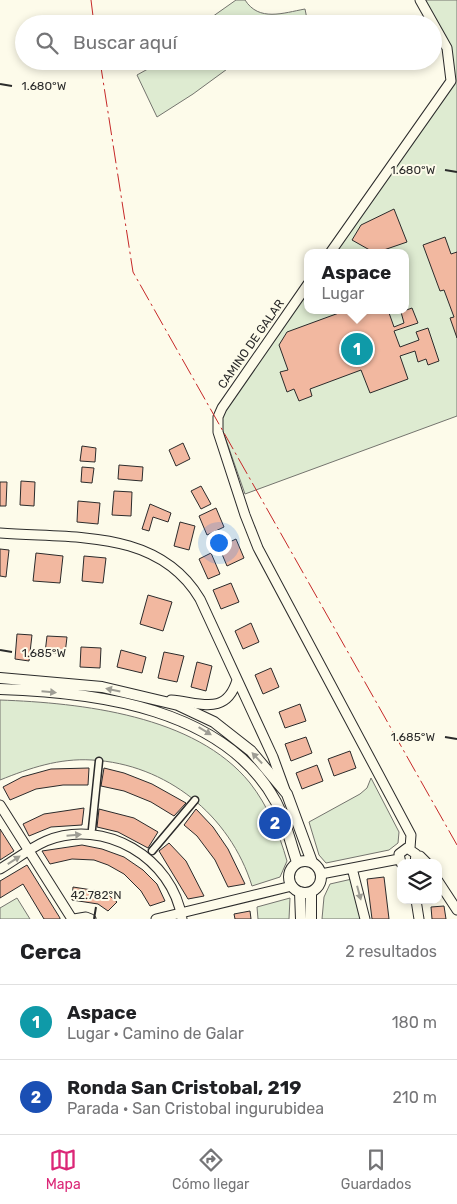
<!DOCTYPE html>
<html lang="es">
<meta charset="utf-8">
<style>
body{margin:0;font-family:Rubik,sans-serif;background:#f6f6f6;color:#202124}
.controls{position:absolute;right:15px;bottom:15px;display:grid;overflow:hidden;border-radius:10px;box-shadow:0 2px 8px #0003}
.controls button{width:45px;height:45px;display:grid;place-items:center;padding:0;border:0;border-bottom:1px solid #e0e0e0;background:#fff;color:#202124;font:25px sans-serif}
.you{position:absolute;left:218px;top:542px;width:18px;height:18px;margin:-12px;border:4px solid #fff;border-radius:50%;background:#1a73e8;box-shadow:0 0 0 8px #1a73e833}
.badge{display:grid;place-items:center;width:32px;height:32px;border-radius:50%;background:#db2777;color:#fff;font-size:16px;font-weight:700}
.pin{position:absolute;translate:-50% -50%;border:2px solid #fff;box-shadow:0 1px 5px #0006}
.popup{position:absolute;left:304px;top:249px;width:105px;height:65px;box-sizing:border-box;display:grid;place-content:center;border-radius:10px;background:#fff;filter:drop-shadow(0 1px 4px #0005);font-size:16px;white-space:nowrap;color:#757577}
.popup b{font-size:19px;color:#202124}
.popup::after{content:'';position:absolute;left:50%;top:100%;margin-left:-10px;border:10px solid transparent;border-top-color:#fff}
.list{margin:0;padding:0;list-style:none}
h2{display:flex;justify-content:space-between;align-items:center;height:65px;margin:0;padding:0 20px;font-size:21px}
h2 small{font-size:16px;font-weight:400;color:#757577}
.list li{display:grid;grid-template-columns:32px 1fr auto;gap:15px;align-items:center;box-sizing:border-box;height:75px;padding:0 20px;border-top:1px solid #e0e0e0}
.list b{display:block;font-size:19px;white-space:nowrap}
.list p{margin:0;font-size:16px;white-space:nowrap;color:#757577}
.list em{font-size:16px;font-style:normal;color:#757577}
.icon{flex:none;width:28px;height:28px;fill:none;stroke:currentColor;stroke-width:2;stroke-linecap:round;stroke-linejoin:round}
.map{position:relative;flex:none;width:457px;height:919px;overflow:hidden}
.search{position:absolute;background:#fff;box-shadow:0 2px 8px #0003;left:15px;right:15px;top:15px;height:55px;display:flex;align-items:center;gap:12px;box-sizing:border-box;padding:0 18px;border-radius:28px;color:#757577;font-size:19px}
.sheet{height:215px;background:#fff}
nav{display:flex;justify-content:space-around;align-items:center;box-sizing:border-box;height:70px;border-top:1px solid #e0e0e0;background:#fff;font-size:14px;color:#757577}
nav a{display:grid;justify-items:center;gap:2px}
nav .on{color:#db2777}
.map>svg:first-child{display:block}
</style>
<div class="map">
<svg width="457" height="919" viewBox="0 0 457 919">
<rect width="100%" height="100%" fill="#fdfbea"/>
<path fill="#deebd1" stroke="#74746e" d="M236,0H245C259,22 283,13 305,9L308,24H202Z
M420,0H457V416L245,494L218,417L308,284V310H406V253H330L451,81L447,48Z
M168,61H245L234,64L193,94L157,117L137,75L155,65Z
M0,700C81,703 195,715 250,783C268,806 279,833 287,861L280,877L252,886C230,815 166,764 92,760C59,758 30,768 0,780Z
M371,778L399,832L398,843L389,850L326,863L319,855L309,822L360,794L367,788Z
M352,879L361,919H322L324,897L330,884Z
M17,898L30,919H0V908Z
M290,898L289,919H258L257,907Z"/>
<path fill="#f2b8a0" stroke="#2b2b2b" d="M394,209L407,242L375,253L352,240L361,225Z
M445,237L451,254L457,252V338L450,318L454,317L444,290L440,291L423,245Z
M412,308L418,323L394,331L400,347L419,340L416,332L428,328L439,361L428,365L426,359L418,362L415,351L400,356L408,379L370,393L361,370L310,389L312,396L299,401L294,389L287,392L280,372L288,370L279,345L287,332L347,310H388L394,327L404,323L401,312Z
M183,443L190,459L176,466L169,450Z
M82,446L96,448L95,462L80,461Z
M119,465L143,467L142,481L118,479Z
M82,467L94,468L92,483L81,482Z
M21,481L35,482L34,506L20,505Z
M0,482H7L6,506H0Z
M201,486L211,504L201,509L191,491Z
M114,491L132,492L131,516L112,515Z
M78,501L100,503L98,524L77,522Z
M150,504L171,513L168,522L153,517L149,531L142,529Z
M216,508L224,527L207,535L199,516Z
M180,522L195,526L189,550L174,546Z
M236,539L244,558L227,566L219,547Z
M0,549L9,550L6,577L0,576Z
M36,553L63,556L60,583L33,581Z
M211,553L220,574L208,579L199,559Z
M84,556L106,558L103,583L82,581Z
M231,583L239,602L221,609L213,590Z
M148,595L172,602L163,631L140,624Z
M251,623L259,642L243,649L235,631Z
M17,634L32,635L29,661L15,659Z
M47,636L67,637L65,654L45,653Z
M81,647L101,648L100,668L80,667Z
M121,650L146,657L142,673L117,667Z
M164,652L184,656L177,682L158,678Z
M197,662L212,666L206,691L191,687Z
M271,668L279,687L263,694L255,675Z
M300,704L306,721L285,728L279,712Z
M306,737L312,753L291,761L285,744Z
M350,751L356,768L334,776L328,759Z
M317,765L323,781L302,789L296,773Z
M89,768L88,785H63L36,789L10,800L3,787L22,777L51,769Z
M104,768L124,773L152,784L186,803L174,816L151,802L124,791L101,786Z
M84,808L82,825L51,827L29,836L23,824L44,814Z
M99,809L134,818L158,832L148,848L118,832L97,827Z
M196,809L213,827L228,849L245,884L228,887L215,860L197,836L184,825Z
M0,829L14,851L0,860Z
M169,843L186,861L204,896L188,899L159,851Z
M82,845L102,849L124,857L143,870L157,884L165,901L150,906L141,891L124,874L108,865L94,860L72,859L50,864L42,851Z
M27,865L60,918V919H44L23,884L0,898V881Z
M384,877L389,919H372L367,879Z
M73,887L105,892L117,902L108,911L98,904L72,900Z
M444,906L446,919H432L431,907Z
M250,911L251,919H235L234,914Z"/>
<g fill="none" stroke-linecap="round" stroke-linejoin="round">
<g stroke="#2b2b2b" stroke-width="9">
<path id="pedestrian" d="M92,829L99,761
M152,851L195,800"/>
</g>
<g stroke="#2b2b2b" stroke-width="11">
<path id="minor" d="M330,253L451,81L447,48L420,0
M308,284L222,408L218,417V432L245,515L258,548L411,835L410,848
M0,533C72,539 158,528 200,599L273,757L285,790
M171,700C199,702 226,717 237,680
M0,805L72,919
M417,856H420L427,863
M401,863L399,854L407,848L416,854L415,863
M352,868L365,919
M0,869C15,860 30,848 46,841C104,817 173,858 182,919
M321,874L399,859
M438,881L457,910
M416,900L419,919
M74,919L86,917L91,919
M156,919L292,886"/>
</g>
<g stroke="#2b2b2b" stroke-width="12">
<path id="tertiary" d="M0,678L102,687L178,705L214,722L251,751L287,794L312,862
M0,689C96,692 225,708 276,802C286,821 290,842 297,862
M289 877a16 16 0 1 1 32 0a16 16 0 1 1-32 0Z
M300,892L301,919
M311,892V919"/>
</g>
<use href="#pedestrian" stroke="#fdfbea" stroke-width="6"/>
<use href="#minor" stroke="#fdfbea" stroke-width="9"/>
<use href="#tertiary" stroke="#fdfbea" stroke-width="10"/>
<path stroke="#c62828" stroke-width="1" stroke-dasharray="18 4 2.5 4" stroke-linecap="butt" d="M91,0L94,24
M100,61L133,272L457,845"/>
</g>
<defs><path id="oneway-solid" d="M-6-.8H1V-3.2L6.5 0L1 3.2V.8H-6Z" transform="scale(1.25)"/></defs>
<g fill="#9e9d94">
<use href="#oneway-solid" transform="translate(113 690) rotate(-168)"/>
<use href="#oneway-solid" transform="translate(49 692) rotate(5)"/>
<use href="#oneway-solid" transform="translate(205 731) rotate(31)"/>
<use href="#oneway-solid" transform="translate(257 758) rotate(-133)"/>
<use href="#oneway-solid" transform="translate(74 835) rotate(-5)"/>
<use href="#oneway-solid" transform="translate(14 860) rotate(-33)"/>
<use href="#oneway-solid" transform="translate(359 893) rotate(75)"/>
</g>
<path fill="none" stroke="#2b2b2b" stroke-width="2" d="M0,84L12,86M445,170L457,172M0,650L12,652M445,737L457,739M94,919L96,907"/>
<g text-anchor="middle" stroke-width="4" stroke-linejoin="round" paint-order="stroke">
<g font-size="12" fill="#2b2b2b" stroke="#fdfbea">
<text transform="translate(251 344) rotate(-55)" y="4">CAMINO DE GALAR</text>
</g>
</g>
<g font-size="12" text-anchor="middle" fill="#2b2b2b" stroke="#fdfbea" stroke-width="4" stroke-linejoin="round" paint-order="stroke">
<text x="44" y="90">1.680°W</text>
<text x="413" y="174">1.680°W</text>
<text x="44" y="657">1.685°W</text>
<text x="413" y="741">1.685°W</text>
<text x="96" y="899">42.782°N</text>
</g>
</svg>
<div class="controls">
<button><svg class="icon" aria-label="layers" viewBox="0 0 24 24"><path d="M12 4l9 5-9 5-9-5zM3 14l9 5 9-5"/></svg></button>
</div>
<div class="you"></div>
<div class="pin badge" style="left:357px;top:349px;background:#0f9aa8">1</div>
<div class="popup"><b>Aspace</b>Lugar</div>
<div class="pin badge" style="left:275px;top:823px;background:#1a4fb4">2</div>
<div class="search"><svg class="icon" aria-label="search" viewBox="0 0 24 24"><circle cx="10" cy="10" r="6"/><path d="M15 15l6 6"/></svg>Buscar aquí</div>
</div>
<section class="sheet">
<h2>Cerca<small>2 resultados</small></h2>
<ul class="list">
<li><span class="badge" style="background:#0f9aa8">1</span><div><b>Aspace</b><p>Lugar · Camino de Galar</p></div><em>180 m</em></li>
<li><span class="badge" style="background:#1a4fb4">2</span><div><b>Ronda San Cristobal, 219</b><p>Parada · San Cristobal ingurubidea</p></div><em>210 m</em></li>
</ul>
</section>
<nav>
<a class="on"><svg class="icon" aria-label="map" viewBox="0 0 24 24"><path d="M3 6l6-2 6 2 6-2v14l-6 2-6-2-6 2zM9 4v14M15 6v14"/></svg>Mapa</a>
<a><svg class="icon" aria-label="directions" viewBox="0 0 24 24"><path d="M12 3l9 9-9 9-9-9zM9 14v-3h6M13 9l2 2-2 2"/></svg>Cómo llegar</a>
<a><svg class="icon" aria-label="saved" viewBox="0 0 24 24"><path d="M7 4h10v16l-5-4-5 4z"/></svg>Guardados</a>
</nav>
